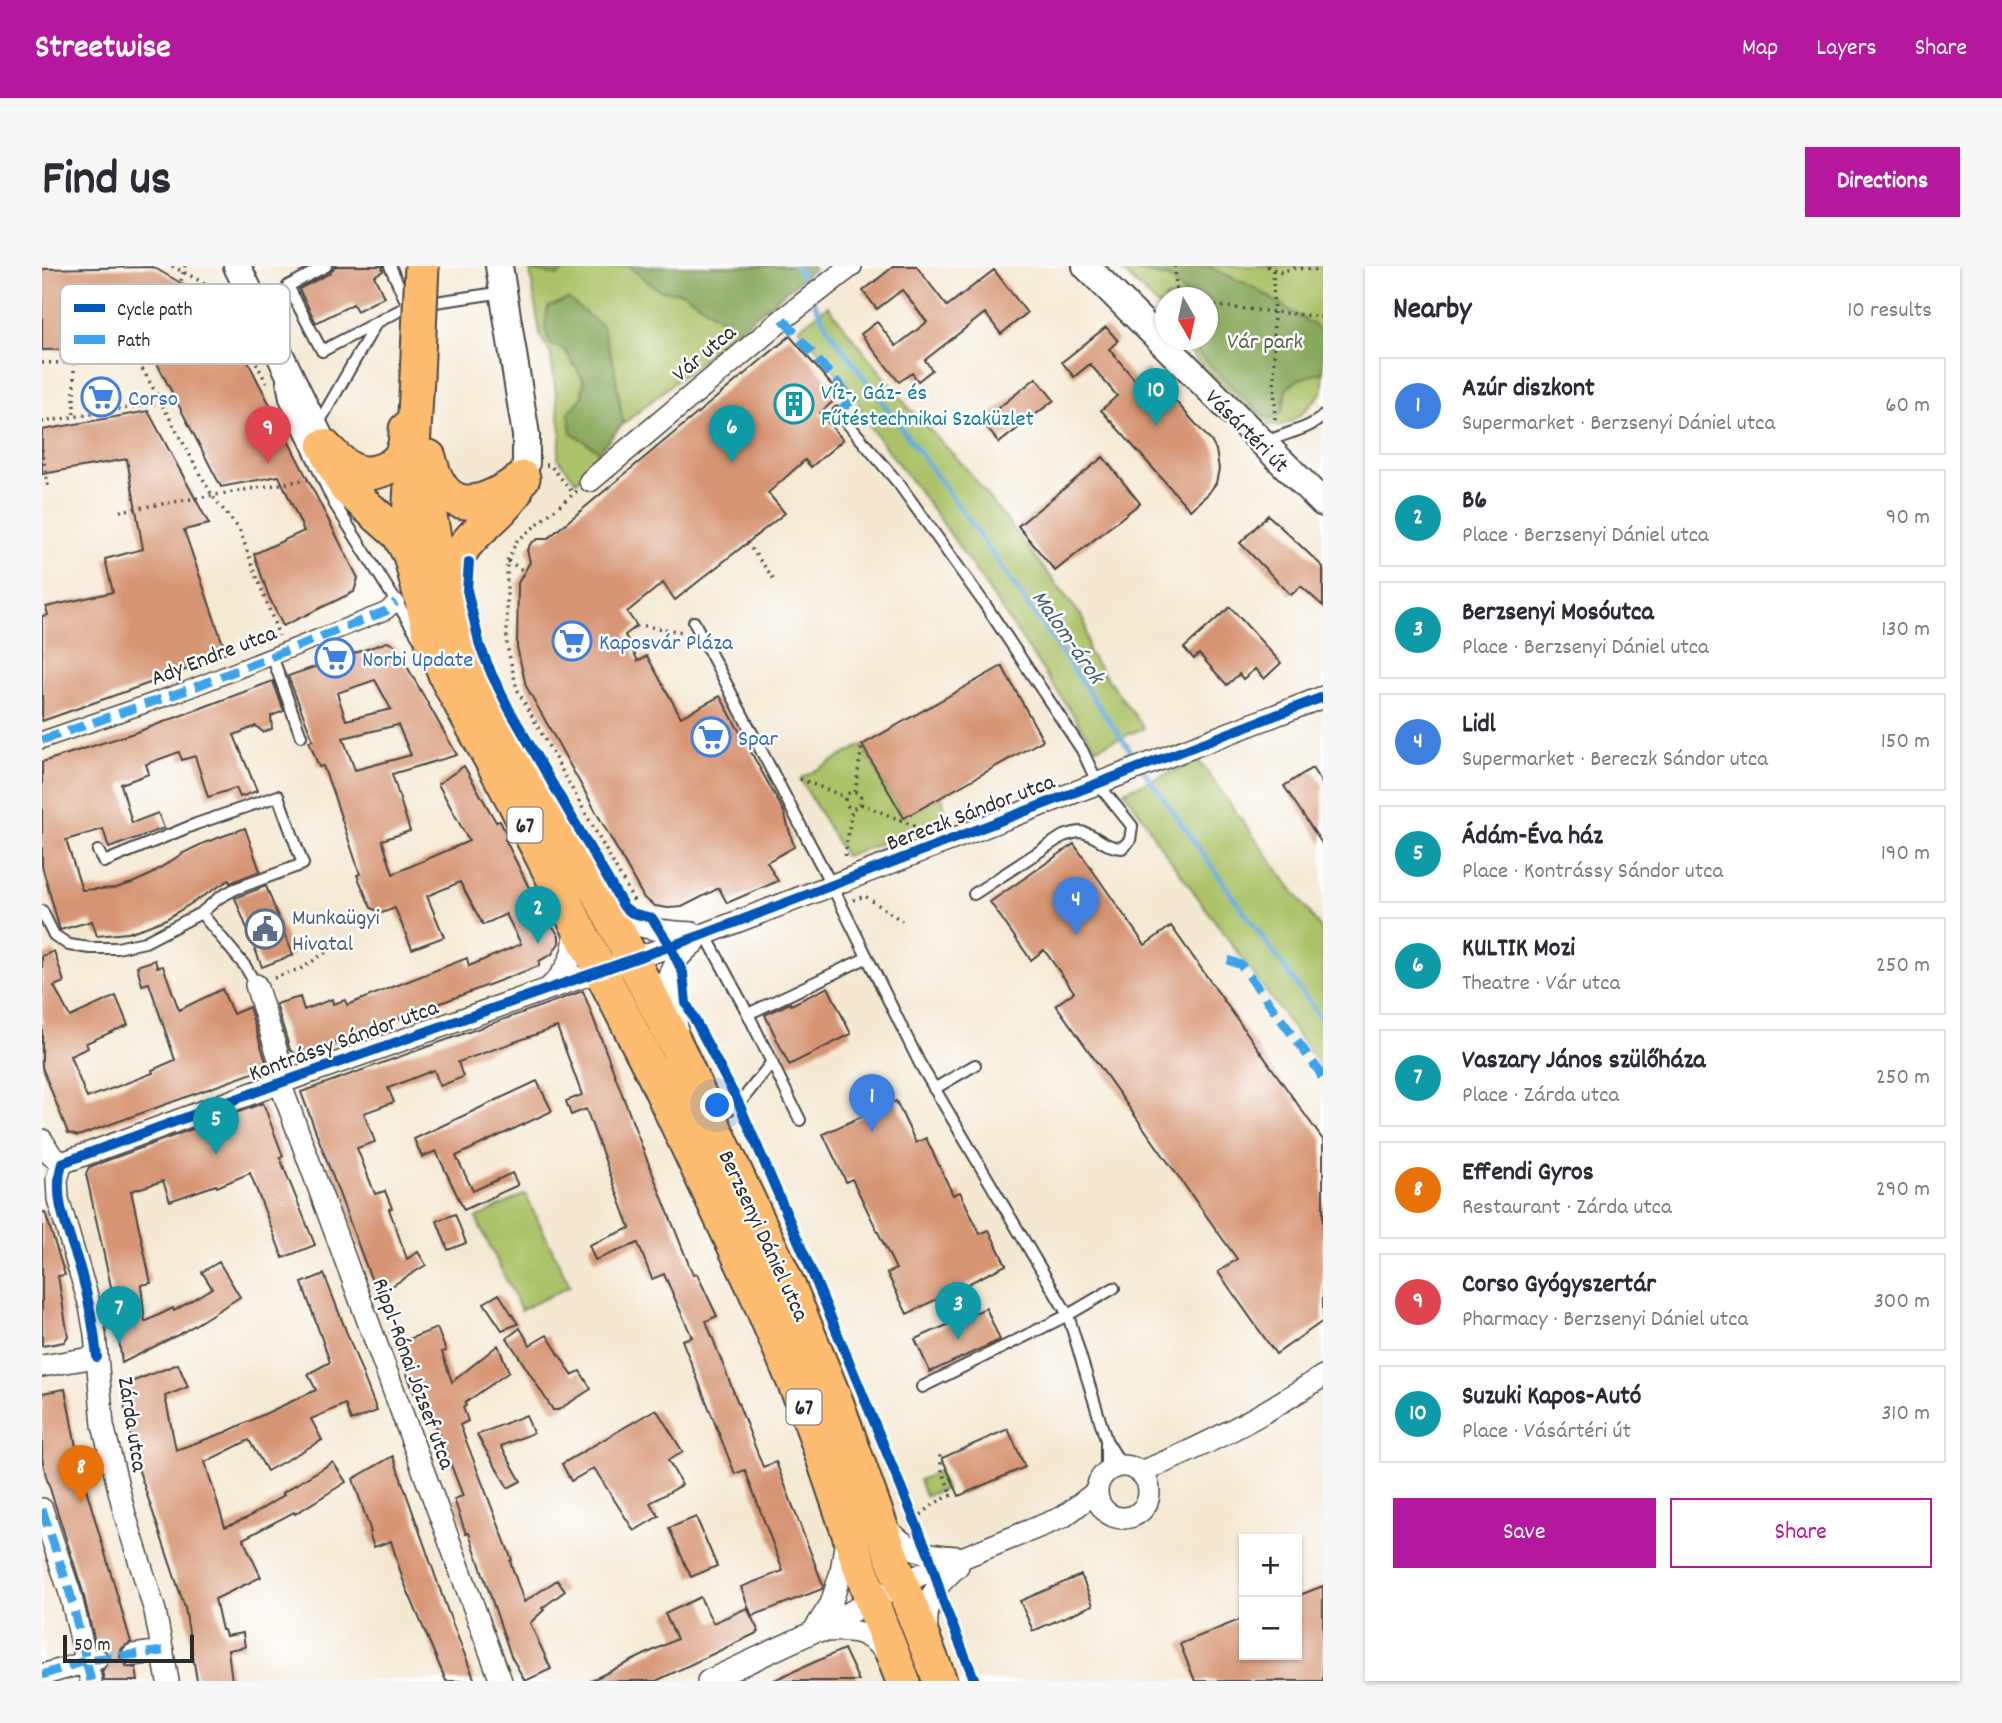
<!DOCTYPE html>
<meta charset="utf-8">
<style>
body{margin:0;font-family:Dekko,sans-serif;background:#f7f7f7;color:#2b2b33}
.controls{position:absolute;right:21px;bottom:21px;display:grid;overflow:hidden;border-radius:0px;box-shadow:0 2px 5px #0004}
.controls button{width:63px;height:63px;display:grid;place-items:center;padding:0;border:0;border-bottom:2px solid #e1e1e2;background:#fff;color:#2b2b33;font:35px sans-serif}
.compass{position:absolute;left:1113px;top:21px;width:63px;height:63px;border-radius:50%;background:#fff;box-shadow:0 2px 5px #0004;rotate:171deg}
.scale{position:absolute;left:21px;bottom:18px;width:131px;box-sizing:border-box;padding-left:7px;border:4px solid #2b2b2b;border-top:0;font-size:19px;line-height:24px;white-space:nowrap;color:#2b2b2b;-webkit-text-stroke:5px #fff;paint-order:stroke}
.you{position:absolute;left:676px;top:840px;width:24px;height:24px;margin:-18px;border:5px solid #fff;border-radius:50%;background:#1a73e8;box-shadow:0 0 0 10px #1a73e833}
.badge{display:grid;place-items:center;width:46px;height:46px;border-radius:50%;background:#b5179e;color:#fff;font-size:23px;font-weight:700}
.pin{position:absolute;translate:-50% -58px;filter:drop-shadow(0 2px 4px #0008)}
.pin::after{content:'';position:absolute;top:37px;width:24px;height:21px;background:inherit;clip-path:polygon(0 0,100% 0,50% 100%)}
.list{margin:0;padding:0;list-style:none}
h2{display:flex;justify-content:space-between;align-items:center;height:91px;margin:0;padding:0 28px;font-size:30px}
h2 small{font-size:23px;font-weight:400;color:#7c7c81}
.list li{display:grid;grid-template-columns:46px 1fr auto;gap:21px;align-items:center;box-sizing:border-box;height:98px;margin:0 14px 14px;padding:0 14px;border:2px solid #e1e1e2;border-radius:0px}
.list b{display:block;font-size:26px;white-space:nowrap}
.list p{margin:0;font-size:23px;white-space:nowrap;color:#7c7c81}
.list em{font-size:23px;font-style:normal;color:#7c7c81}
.actions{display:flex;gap:14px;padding:21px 28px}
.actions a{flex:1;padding:16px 0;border:2px solid #b5179e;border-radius:0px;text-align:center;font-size:24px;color:#b5179e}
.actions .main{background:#b5179e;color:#fff}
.map{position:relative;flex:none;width:1281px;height:1415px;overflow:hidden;border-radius:0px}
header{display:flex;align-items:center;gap:42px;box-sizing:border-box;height:98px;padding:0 35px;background:#b5179e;color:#fff}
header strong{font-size:33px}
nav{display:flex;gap:38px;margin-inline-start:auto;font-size:24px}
.intro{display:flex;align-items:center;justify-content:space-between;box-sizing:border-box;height:168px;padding:0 42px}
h1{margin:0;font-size:49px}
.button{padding:18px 32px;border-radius:0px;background:#b5179e;color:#fff;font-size:24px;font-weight:700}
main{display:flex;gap:42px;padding:0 42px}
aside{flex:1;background:#fff;border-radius:0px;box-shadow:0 2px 5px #0004}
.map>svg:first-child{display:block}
</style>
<header>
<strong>Streetwise</strong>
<nav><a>Map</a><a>Layers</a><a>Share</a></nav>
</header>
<div class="intro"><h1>Find us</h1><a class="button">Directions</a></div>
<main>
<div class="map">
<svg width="1281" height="1415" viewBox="0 0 1281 1415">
<rect width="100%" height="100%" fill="#fff"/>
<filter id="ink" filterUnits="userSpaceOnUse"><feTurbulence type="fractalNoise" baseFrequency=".0143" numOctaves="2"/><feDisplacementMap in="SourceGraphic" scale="14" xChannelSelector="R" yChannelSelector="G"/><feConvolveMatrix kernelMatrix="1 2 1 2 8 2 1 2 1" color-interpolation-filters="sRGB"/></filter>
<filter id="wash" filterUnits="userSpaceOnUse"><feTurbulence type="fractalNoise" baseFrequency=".00686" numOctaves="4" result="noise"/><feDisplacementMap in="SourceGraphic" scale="28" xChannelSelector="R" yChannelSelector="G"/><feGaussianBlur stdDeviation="1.57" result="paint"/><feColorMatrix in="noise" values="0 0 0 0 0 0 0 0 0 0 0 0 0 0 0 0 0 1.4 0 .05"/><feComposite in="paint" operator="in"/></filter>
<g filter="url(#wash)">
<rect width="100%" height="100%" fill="#f4e8d2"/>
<path fill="#abc267" stroke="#6b7649" stroke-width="2" d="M526,0H586L617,24L642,27L696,64L581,158L572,100L523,84L542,115L540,132L529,166L557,185L550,203L534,215L516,192L519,166L509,89L498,69L488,4L516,9Z
M1075,0H1281V125C1264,143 1249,166 1222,158L1152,91L1142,74H1166V32H1124L1123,46Z
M786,40L866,141L923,201L1043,355L1046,386L1102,462L1054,482L898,253L825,157L813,129L757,62Z
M820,479L861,551L900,530L905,554L803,590L758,513Z
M1157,495L1281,666V804L1112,571L1106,559L1082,525Z
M483,928L528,1020L479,1044L434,952Z
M896,1206L903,1223L883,1230L877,1214Z"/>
<path fill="#88a85c" stroke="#5a6a44" stroke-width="2" d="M487,0H526L516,10L488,4Z
M586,0H771L772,3L696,64L642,27L617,24Z
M1091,0H1164L1209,20L1281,65V106L1257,113L1245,122L1240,147L1228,152L1220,150L1156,87L1148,74H1166V32L1143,31V28L1128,12L1096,5Z
M526,33L560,60L572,100L581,158L557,185L529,166L527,146L540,132L542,115L523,84L509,79L503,62L506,41Z"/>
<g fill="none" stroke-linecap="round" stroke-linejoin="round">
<path stroke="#62abd9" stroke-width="5" d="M754,0L768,27
M772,36L785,61L916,239L1097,497
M1102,505L1281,756"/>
</g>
<g id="blocks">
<path fill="#d69573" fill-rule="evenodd" d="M293,0H340L341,5L332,10L342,31L315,45L311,38L274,57L257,23L288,7Z
M852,0H874L905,40L952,4L985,47L959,68L943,47L883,94L890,104L876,115L870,107L857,116L819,68L835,56L854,80L885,56L860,24L835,43L821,25Z
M111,1L177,39L316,312L312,326L241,360L227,331L212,288L262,265L237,210L179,221L107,82L0,84V3Z
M1064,61L1076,75L1067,83L1093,114L1105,103L1169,175L1174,184L1177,203L1174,217L1166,228L1148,244L1059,144L1075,130L1048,98L1032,111L1020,96Z
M748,70L798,129L778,147L801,174L769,201L763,194L726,227L743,247L633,334L621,317L585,346L595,360L583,369L596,395L605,390L639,451L678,430L742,546L752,581L725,596L736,615L685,637L677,622L640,641L626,642L613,640L602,632L484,420L475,381L476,317L488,296L485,284L489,277L496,273H505Z
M994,112L1012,134L957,177L940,155Z
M106,145L167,258L142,264L184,387L136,407L0,455V350L6,349L4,341L71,326L63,293L101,283L85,193L0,208V164Z
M1061,191L1098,237L1013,305L976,260Z
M1226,249L1281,301V340L1259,320L1249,329L1198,277Z
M1188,341L1239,397L1222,413L1213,403L1201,413L1197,408L1185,419L1157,388L1152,393L1142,382Z
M345,376L353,379L415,489L350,508L368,565L340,574L351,608L427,575L396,518L422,500L454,556L458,555L466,572L463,573L498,644L490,649L510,659L517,670V677L510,688L497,695V700L258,790L248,784L234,738L258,731L262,744L290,733L291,738L303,734L305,739L425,692L427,700L479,678L464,648L441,659L418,616L385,630L402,671L370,683L353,642L340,647L329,642L315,609L318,608L291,527L281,500L277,501L267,475L271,474L246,410ZM333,414L349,443L304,454L295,427ZM356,459L369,489L313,504L301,472Z
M960,400L1001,474L862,552L820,479Z
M231,415L242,445L229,450L230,463L221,466L214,460L192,469L215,525L198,531L194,522L166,531L153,490L140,494L137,486L104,498L107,508L79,518L90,557L116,547L122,562L67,582L61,563L24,574L40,624L73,622L90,617L106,610L141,587L162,577L203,562L218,605L188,617L187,614L124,653L104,661L85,667L55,670L50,655L18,664L0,600V496L95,466Z
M1270,502L1281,519V579L1242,520Z
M1032,578L1103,679L1129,660L1281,874V1055L1234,1088L1176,1006L1195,993L1014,739L1032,726L1002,684L989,694L948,636Z
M224,620L251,689L220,701L193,632Z
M12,685L22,716L12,720L28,751L74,730L86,759L44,777L46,782L28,790L45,832L111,807L110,804L133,794L107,717L100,719L95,700L113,694L115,701L121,700L137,744L180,723L191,748L207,741L224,796L222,803L36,870L26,867L0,801V690Z
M786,721L809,768L747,799L723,749L748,737L749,739Z
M541,725L602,886L651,1009L655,1008L675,1050L664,1055L721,1201L734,1196L781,1319L780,1323L710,1350L699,1321L741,1305L703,1204L693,1208L640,1074L650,1071L622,1008L610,1013L596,977L553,994L547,979L588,962L544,843L529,849L524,835L540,829L515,761L416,796L421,811L398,820L392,804L346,822L352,836L322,847L333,876L315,882L333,928L343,925L350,942L347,943L365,993L376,986L384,999L348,1021L334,1026L259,826Z
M495,815L510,845L414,890L431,925L470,907L476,919L422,944L394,885L380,891L372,873Z
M854,835L874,877L884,872L911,929L918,926L938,968L947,964L964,999L865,1048L845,1007L854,1003L810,913L804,916L781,868Z
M221,837L241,890L238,892L273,979L241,992L208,907L175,921L174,919L128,935L121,915L89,925L109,1017L99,1019L103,1056L131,1042L132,1045L170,1022L160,1006L177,996L198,1031L140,1067L80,1097L73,1043H74L44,908L47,901Z
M0,946H3L23,1009L16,1010L26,1070L22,1076L0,1080Z
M413,948L424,977L406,984L395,955Z
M282,1008L335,1145L309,1155L303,1138L269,1153L280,1174L225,1205L207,1174L163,1196L183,1261L205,1252L242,1229L240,1227L291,1196L304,1216L253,1248L252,1246L201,1273L219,1311L173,1333L180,1364H182L184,1370L201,1367L203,1381L186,1384L190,1415H155L143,1342L94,1196L83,1144L81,1119L136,1098L146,1121L123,1130L134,1184L184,1166L274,1124L266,1108L288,1096L260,1017Z
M457,1028L476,1058L460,1064L442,1037Z
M944,1042L958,1074L888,1106L873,1073Z
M395,1062L404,1085L400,1086L410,1116L456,1079L467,1106L423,1137L424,1140L421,1141L426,1155L418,1159L470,1294L468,1295L482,1336L515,1314L523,1325L500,1342L502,1344L488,1357L509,1403L483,1415L469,1390L427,1267L424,1268L412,1233L421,1230L380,1125L372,1127L354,1078Z
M478,1062L488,1079L505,1069L530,1109L538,1105L549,1123L516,1144H511L465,1072Z
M23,1123L38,1202L89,1376L79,1383L78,1391L85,1401L94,1402L96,1415H62L60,1405L67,1397L68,1390L64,1383L54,1380L40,1323L4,1210L0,1192V1127Z
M614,1143L641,1186L626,1194L640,1219L608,1237L617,1250L592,1265L552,1202L529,1215L520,1198Z
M484,1149L491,1167L459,1180L479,1215L466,1222L435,1169Z
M966,1163L983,1201L917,1230L900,1192Z
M351,1190L406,1346L433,1415H404L361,1314L349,1275L332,1281L327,1267L329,1266L311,1213Z
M654,1251L675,1300L649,1311L627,1262Z
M1039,1309L1051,1339L991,1365L978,1335Z
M1281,1320V1415H1153L1138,1378L1202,1352V1389H1255V1330Z
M658,1331L671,1357L705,1342L717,1366L614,1415H548L635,1373L623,1348Z
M802,1383L817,1415H730Z"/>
</g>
</g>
<g filter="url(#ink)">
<use href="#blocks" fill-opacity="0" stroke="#494744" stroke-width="2"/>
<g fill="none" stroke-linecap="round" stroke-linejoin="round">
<path stroke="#ccc2b1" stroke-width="21" stroke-dasharray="21 10" stroke-linecap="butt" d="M55,1393L91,1389"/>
<g stroke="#494744" stroke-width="14">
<path id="service" d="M284,0L246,20L280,85L366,40L462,26
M348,0L366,40
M240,116L243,133L292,237L377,372
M796,146L857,218L942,337L1040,484L1056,518L1090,560L1088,574L1080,582C1059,581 1054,567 1038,566C1033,566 1026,569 1021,570L932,628
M275,160L333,59
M1221,178C1239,167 1266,165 1281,150
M652,356L790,620L878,798L1026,1049L1064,1174L1080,1200
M230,390L259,470
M0,645L12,669L27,679L48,682H75L103,676L159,647L178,631L193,623L261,598L236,530L154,558L62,596L56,585
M159,647L203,700L214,719
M663,668L706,748L758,854
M706,748L824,692
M892,823L933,799
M673,852L697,838L730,796
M880,1121L1026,1049L1072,1022
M1064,1177V1206"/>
</g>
<g stroke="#494744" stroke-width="19">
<path id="pedestrian" d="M0,474L145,424L344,345L354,336"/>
</g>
<g stroke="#494744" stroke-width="24">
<path id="minor" d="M548,215L741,53L809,0
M570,643C594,664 619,665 650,667
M214,719L244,815
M508,721C527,704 533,686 533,661
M635,765C634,718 609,713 653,676
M238,817L459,1415
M0,874L9,889L20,897
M20,897L238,817L663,668L1281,431
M20,897L15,913L16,933L48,1040L53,1068L61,1159L83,1249L113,1345L126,1415
M0,1100L55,1091
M1055 1226a26 26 0 1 1 52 0a26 26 0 1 1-52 0Z
M1098,1206C1163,1181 1223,1148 1281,1110
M0,1243L28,1327L49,1415
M843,1260C866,1286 883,1289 916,1291
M781,1365C811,1363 825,1364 845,1388
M771,1366L789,1338L799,1306L804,1273
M885,1368C883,1333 891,1322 916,1300
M91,1389L121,1385
M0,1409L55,1393
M666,1415L771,1366L878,1309L1021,1251L1055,1225"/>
</g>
<g stroke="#494744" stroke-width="30">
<path id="tertiary" d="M195,0L282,180
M457,0L484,169V197L481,212
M1044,0L1281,237"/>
</g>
<g stroke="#494744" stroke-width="37">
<path id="primary" d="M375,111L367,254L368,289L390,375L405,413L471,534L610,805L712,1022L768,1154L830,1336L861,1415
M282,180C291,189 300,200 313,205C329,211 355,202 361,185C364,178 364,170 364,163
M287,191L304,222L357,269L368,289
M387,191C402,253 438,242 481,212
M384,230L401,317L425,383L446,429L560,634L636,783L748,1023L795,1138L860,1319L898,1415
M411,329C406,270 447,267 474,225"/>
</g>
<path stroke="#494744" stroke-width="3.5" stroke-dasharray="2 5" stroke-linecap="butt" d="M130,0L160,16L185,39L226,120
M1133,0L1134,32
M1225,0L1238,6L1253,2L1281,5
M1231,4L1233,158
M1166,39L1281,51
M96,95L138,18L143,0
M0,97L96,95L171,231L197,263L237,370
M32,97V151
M0,156L117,137
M0,183L6,222
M504,199H508L532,228
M535,225L475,275L465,295V380L475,423L592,635
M78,245L268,213
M705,277L732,313
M466,295L482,305
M602,360L641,366
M758,513L803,531
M803 534a8 8 0 1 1 16 0a8 8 0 1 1-16 0Z
M813,526L820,479
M819,538L880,563
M803,590L810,543
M811,634L823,630L860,655
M232,712L260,702L292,681
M879,1249L893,1237L910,1229L900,1204L897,1186"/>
<use href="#service" stroke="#fff" stroke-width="10"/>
<use href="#pedestrian" stroke="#fff" stroke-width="16"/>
<use href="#minor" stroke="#fff" stroke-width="21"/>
<use href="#tertiary" stroke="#fff" stroke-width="26"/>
<use href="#primary" stroke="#fdbc70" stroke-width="33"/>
<g stroke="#494744" stroke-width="37" stroke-linecap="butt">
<path id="primary-bridge" d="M375,111L380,0"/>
</g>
<use href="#primary-bridge" stroke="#fdbc70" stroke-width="33"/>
<path stroke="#3ea3eb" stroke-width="9" stroke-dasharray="18 9" stroke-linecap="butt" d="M741,53L810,134L796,146
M0,474L145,424L344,345L354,336
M1186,694L1199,699L1277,805L1281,814
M0,1243L28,1327L49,1415
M0,1409L45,1394L121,1385"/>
<g stroke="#fff" stroke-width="15">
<path id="cycleway" d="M427,296L425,324L438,380L450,409L467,443L582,641L590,647L610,652L628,680L641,707L644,737L697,838L775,1018L887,1289L903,1341L933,1415
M20,897L238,817L663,668L1281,431
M20,897C9,936 29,969 39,1006C47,1034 52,1062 55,1091"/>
</g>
<use href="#cycleway" stroke="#0057b8" stroke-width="10"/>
</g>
</g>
<defs>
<g id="supermarket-ring" transform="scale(2.0125)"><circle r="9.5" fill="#fff" stroke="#3f7fe0" stroke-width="1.5"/><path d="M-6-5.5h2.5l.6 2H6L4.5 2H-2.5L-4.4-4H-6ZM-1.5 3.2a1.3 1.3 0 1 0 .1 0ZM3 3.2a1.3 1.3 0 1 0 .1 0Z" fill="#3f7fe0"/></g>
<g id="building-ring" transform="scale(2.0125)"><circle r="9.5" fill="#fff" stroke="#0f9aa8" stroke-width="1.5"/><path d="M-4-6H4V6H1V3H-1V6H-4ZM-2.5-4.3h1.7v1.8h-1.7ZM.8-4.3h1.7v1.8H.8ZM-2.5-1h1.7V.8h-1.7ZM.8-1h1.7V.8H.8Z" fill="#0f9aa8"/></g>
<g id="civic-ring" transform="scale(2.0125)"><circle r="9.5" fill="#fff" stroke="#5c6f8a" stroke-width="1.5"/><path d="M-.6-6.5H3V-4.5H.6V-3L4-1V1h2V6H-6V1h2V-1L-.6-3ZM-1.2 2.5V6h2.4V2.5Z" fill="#5c6f8a"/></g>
</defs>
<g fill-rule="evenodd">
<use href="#supermarket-ring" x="59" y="131"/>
<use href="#building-ring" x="752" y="138"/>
<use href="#supermarket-ring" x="530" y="375"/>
<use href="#supermarket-ring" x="293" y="392"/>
<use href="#supermarket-ring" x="669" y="471"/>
<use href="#civic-ring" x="223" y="663"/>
</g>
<g text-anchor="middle" stroke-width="5" stroke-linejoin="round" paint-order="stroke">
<g fill="#fff" stroke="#6b6b6b" stroke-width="2">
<rect x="465.5" y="541.5" width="35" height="35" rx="5"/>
<rect x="744.5" y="1123.5" width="35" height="35" rx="5"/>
</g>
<g font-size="21" font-weight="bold" fill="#2b2b2b">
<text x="483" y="566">67</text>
<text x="762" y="1148">67</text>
</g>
<g font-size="23" fill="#586040" stroke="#fff">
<text x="1223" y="82">Vár park</text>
</g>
<g font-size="23" fill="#2b2b2b" stroke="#fff">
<text transform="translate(661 86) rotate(-40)" y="8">Vár utca</text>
<text transform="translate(1206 164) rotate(45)" y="8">Vásártéri út</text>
<text transform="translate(171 388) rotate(-21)" y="8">Ady Endre utca</text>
<text transform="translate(928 545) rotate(-21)" y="8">Bereczk Sándor utca</text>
<text transform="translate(301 773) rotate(-20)" y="8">Kontrássy Sándor utca</text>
<text transform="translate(723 969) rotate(65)" y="8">Berzsenyi Dániel utca</text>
<text transform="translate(373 1107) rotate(70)" y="8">Rippl-Rónai József utca</text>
<text transform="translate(92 1158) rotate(81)" y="8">Zárda utca</text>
</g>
<g font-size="23" fill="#0d838f" stroke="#fff" text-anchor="start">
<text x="779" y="133">Víz-, Gáz- és<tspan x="779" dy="26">Fűtéstechnikai Szaküzlet</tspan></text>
</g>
<g font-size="23" fill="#366cbe" stroke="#fff" text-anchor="start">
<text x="86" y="139">Corso</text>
<text x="557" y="383">Kaposvár Pláza</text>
<text x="320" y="400">Norbi Update</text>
<text x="696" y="479">Spar</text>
</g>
<g font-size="23" fill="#4e5e75" stroke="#fff" text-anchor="start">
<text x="250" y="658">Munkaügyi<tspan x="250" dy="26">Hivatal</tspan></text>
</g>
<g font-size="24" font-style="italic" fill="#415e71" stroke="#fff">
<text transform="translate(1027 370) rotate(55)" y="8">Malom-árok</text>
</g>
</g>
<rect x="18" y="18" width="230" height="80" rx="10" fill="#fff" stroke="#bfbfbf" stroke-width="2"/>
<rect x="32" y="38" width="31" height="8" fill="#0057b8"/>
<rect x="32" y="69" width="31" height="9" fill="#3ea3eb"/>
<g font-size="19" fill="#2b2b2b">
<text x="75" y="49">Cycle path</text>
<text x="75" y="80">Path</text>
</g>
</svg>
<div class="controls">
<button>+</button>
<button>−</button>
</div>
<svg class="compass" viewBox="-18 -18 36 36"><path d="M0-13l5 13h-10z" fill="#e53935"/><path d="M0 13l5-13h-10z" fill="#7c7c81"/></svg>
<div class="scale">50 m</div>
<div class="you"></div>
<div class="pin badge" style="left:830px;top:866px;background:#3f7fe0">1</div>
<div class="pin badge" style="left:496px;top:678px;background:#0f9aa8">2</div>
<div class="pin badge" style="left:916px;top:1074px;background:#0f9aa8">3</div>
<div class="pin badge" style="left:1034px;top:669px;background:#3f7fe0">4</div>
<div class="pin badge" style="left:174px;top:889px;background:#0f9aa8">5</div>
<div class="pin badge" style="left:690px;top:197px;background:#0f9aa8">6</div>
<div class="pin badge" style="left:77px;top:1078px;background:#0f9aa8">7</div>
<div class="pin badge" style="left:39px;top:1237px;background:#e8710a">8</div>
<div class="pin badge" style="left:226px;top:198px;background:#e0444e">9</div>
<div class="pin badge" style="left:1114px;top:160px;background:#0f9aa8">10</div>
</div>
<aside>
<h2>Nearby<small>10 results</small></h2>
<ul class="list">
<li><span class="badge" style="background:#3f7fe0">1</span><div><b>Azúr diszkont</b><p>Supermarket · Berzsenyi Dániel utca</p></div><em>60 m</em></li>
<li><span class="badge" style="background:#0f9aa8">2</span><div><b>B6</b><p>Place · Berzsenyi Dániel utca</p></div><em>90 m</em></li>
<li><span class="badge" style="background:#0f9aa8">3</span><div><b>Berzsenyi Mosóutca</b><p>Place · Berzsenyi Dániel utca</p></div><em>130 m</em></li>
<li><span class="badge" style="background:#3f7fe0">4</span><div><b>Lidl</b><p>Supermarket · Bereczk Sándor utca</p></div><em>150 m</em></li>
<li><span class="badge" style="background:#0f9aa8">5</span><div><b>Ádám-Éva ház</b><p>Place · Kontrássy Sándor utca</p></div><em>190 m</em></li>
<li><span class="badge" style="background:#0f9aa8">6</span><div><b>KULTIK Mozi</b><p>Theatre · Vár utca</p></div><em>250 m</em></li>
<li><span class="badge" style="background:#0f9aa8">7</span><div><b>Vaszary János szülőháza</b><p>Place · Zárda utca</p></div><em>250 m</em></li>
<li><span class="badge" style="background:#e8710a">8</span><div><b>Effendi Gyros</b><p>Restaurant · Zárda utca</p></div><em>290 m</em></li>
<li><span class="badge" style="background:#e0444e">9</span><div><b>Corso Gyógyszertár</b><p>Pharmacy · Berzsenyi Dániel utca</p></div><em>300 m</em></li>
<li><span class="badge" style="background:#0f9aa8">10</span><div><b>Suzuki Kapos-Autó</b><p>Place · Vásártéri út</p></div><em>310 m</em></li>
</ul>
<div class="actions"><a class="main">Save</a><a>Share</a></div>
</aside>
</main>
